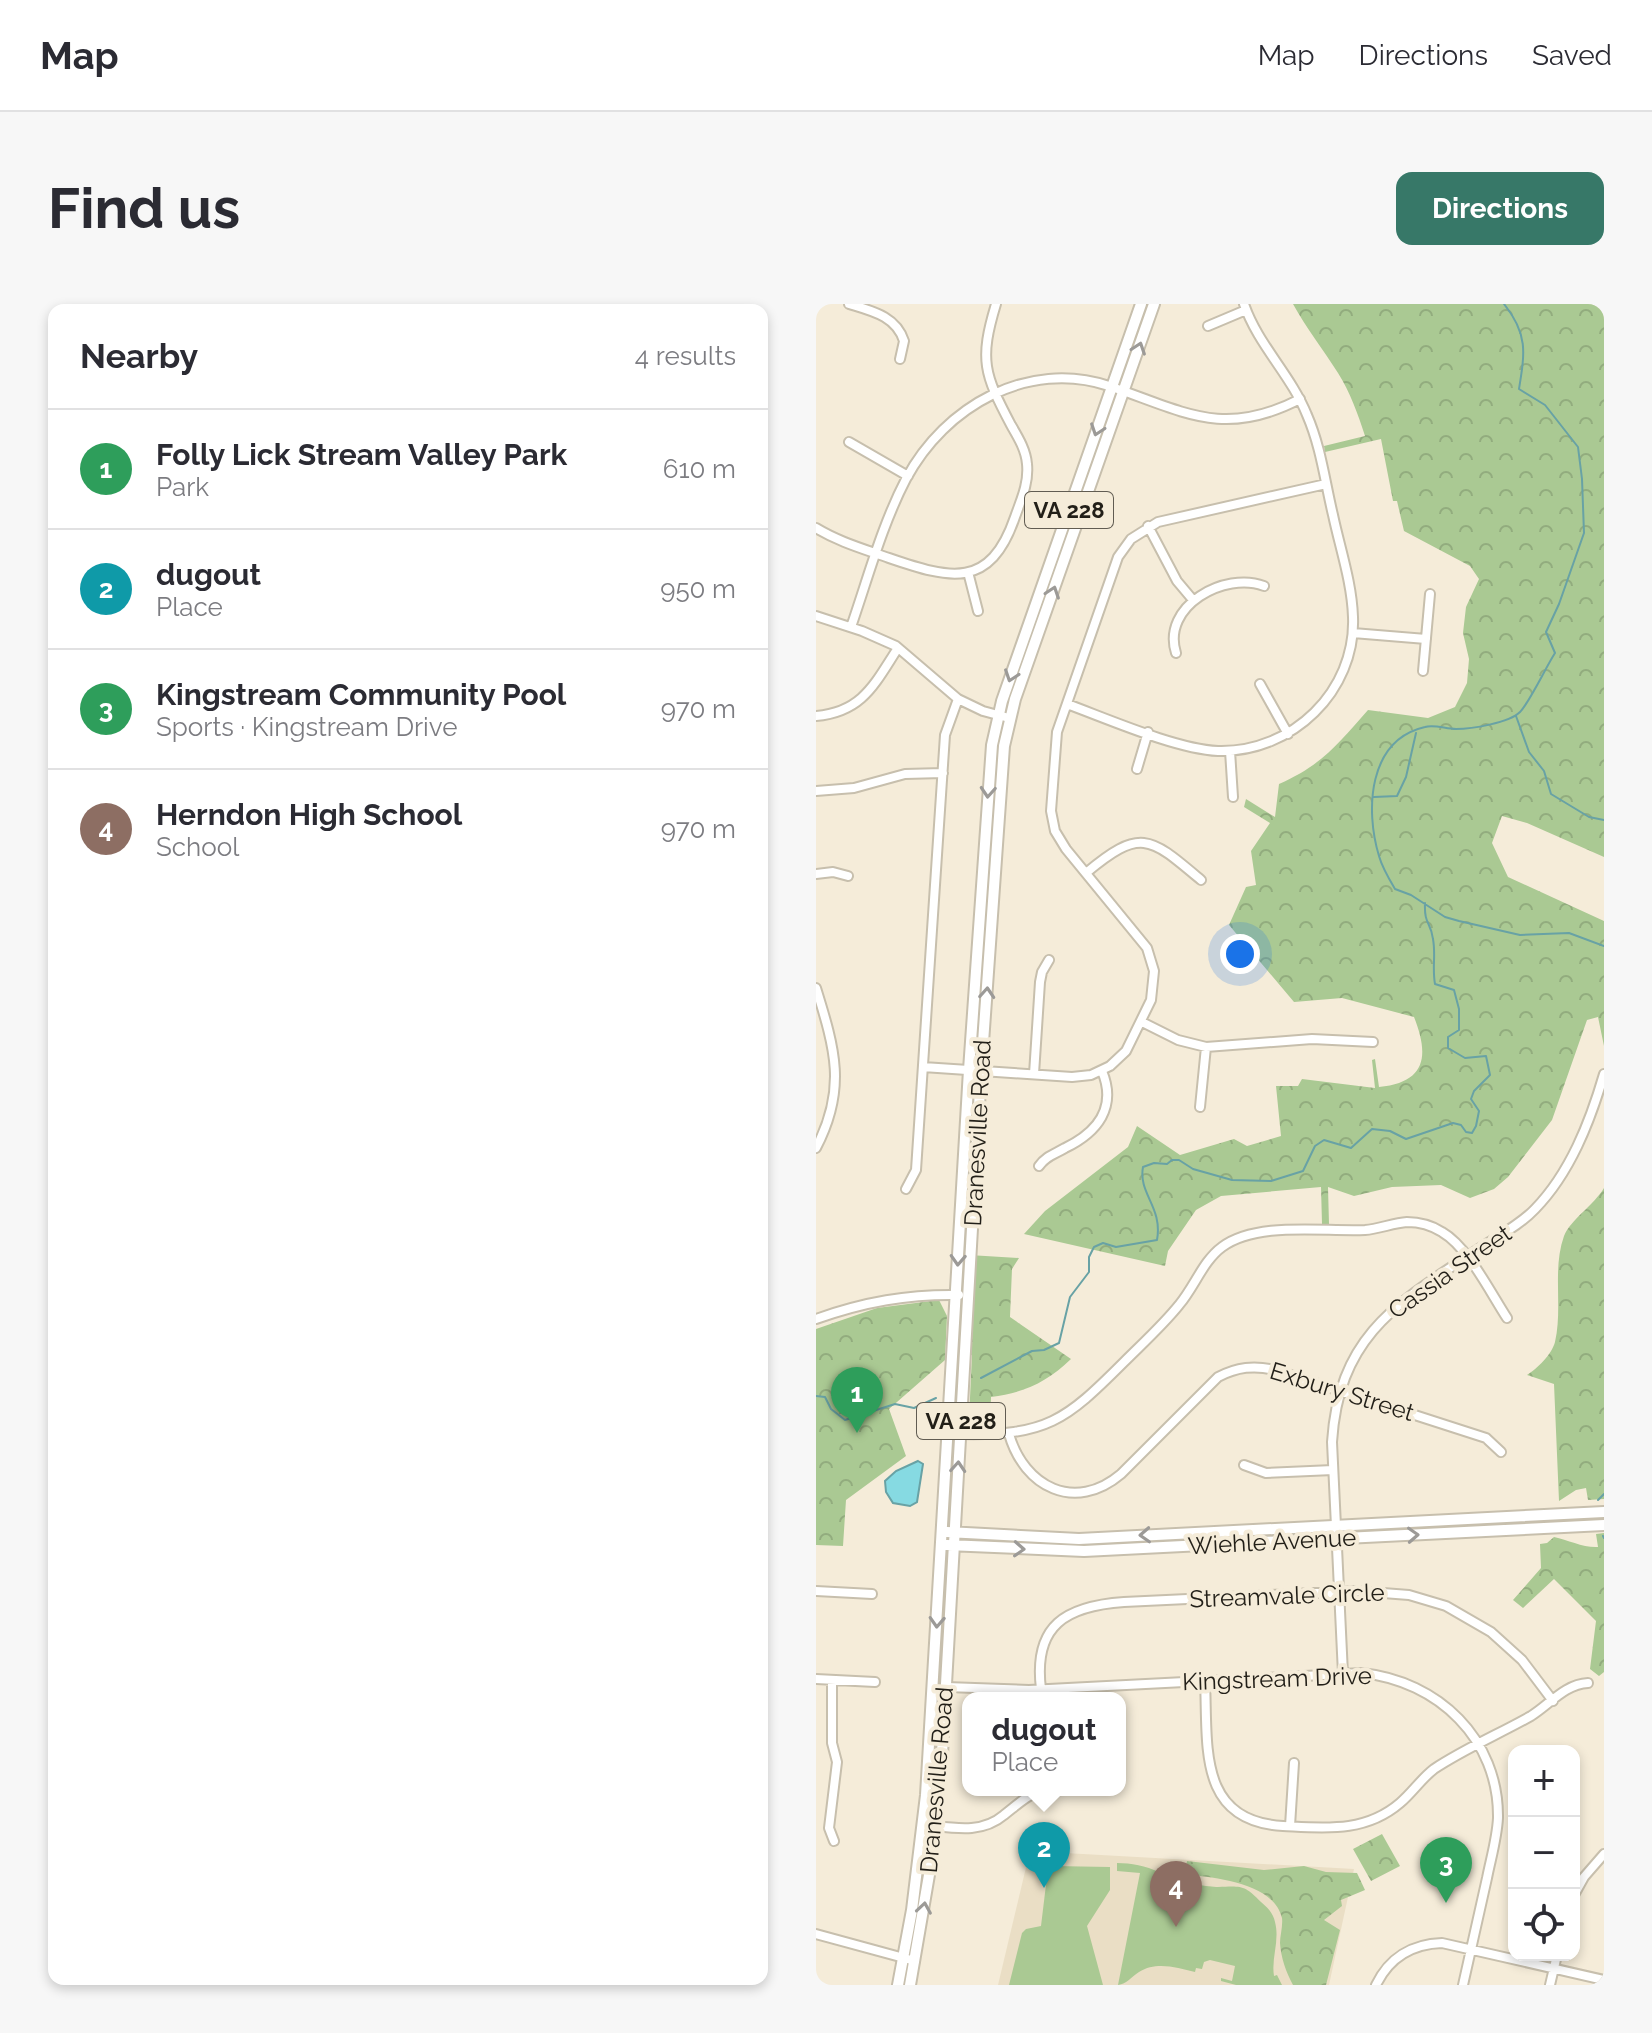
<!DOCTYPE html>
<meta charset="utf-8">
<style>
body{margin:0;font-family:Raleway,sans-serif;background:#f7f7f7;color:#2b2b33}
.controls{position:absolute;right:24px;bottom:24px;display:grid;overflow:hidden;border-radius:16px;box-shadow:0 4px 12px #0003}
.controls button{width:72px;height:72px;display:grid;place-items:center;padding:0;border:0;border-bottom:2px solid #e1e1e2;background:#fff;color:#2b2b33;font:40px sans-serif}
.you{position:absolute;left:424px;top:650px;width:28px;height:28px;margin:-20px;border:6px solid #fff;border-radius:50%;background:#1a73e8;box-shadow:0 0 0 12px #1a73e833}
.badge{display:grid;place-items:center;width:52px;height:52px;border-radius:50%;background:#377868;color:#fff;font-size:26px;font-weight:700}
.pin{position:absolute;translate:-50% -66px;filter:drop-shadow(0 2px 4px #0008)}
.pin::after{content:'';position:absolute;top:42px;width:28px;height:24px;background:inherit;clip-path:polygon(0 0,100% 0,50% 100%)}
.popup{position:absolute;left:146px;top:1388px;width:164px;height:104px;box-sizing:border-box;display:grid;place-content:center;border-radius:16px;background:#fff;filter:drop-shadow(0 2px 6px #0005);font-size:26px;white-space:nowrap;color:#7c7c81}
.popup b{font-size:30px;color:#2b2b33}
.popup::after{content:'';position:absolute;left:50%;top:100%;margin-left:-16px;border:16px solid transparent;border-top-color:#fff}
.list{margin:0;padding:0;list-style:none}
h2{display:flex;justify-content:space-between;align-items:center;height:104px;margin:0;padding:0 32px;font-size:34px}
h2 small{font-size:26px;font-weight:400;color:#7c7c81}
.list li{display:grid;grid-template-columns:52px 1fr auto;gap:24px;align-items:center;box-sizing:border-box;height:120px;padding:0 32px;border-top:2px solid #e1e1e2}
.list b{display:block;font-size:30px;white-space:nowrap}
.list p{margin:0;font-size:26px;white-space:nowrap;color:#7c7c81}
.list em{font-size:26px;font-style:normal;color:#7c7c81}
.icon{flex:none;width:44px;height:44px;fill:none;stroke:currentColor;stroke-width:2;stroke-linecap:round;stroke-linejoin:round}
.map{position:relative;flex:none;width:788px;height:1681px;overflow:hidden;border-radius:16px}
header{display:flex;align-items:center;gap:48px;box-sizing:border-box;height:112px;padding:0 40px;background:#fff;border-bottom:2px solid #e1e1e2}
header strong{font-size:38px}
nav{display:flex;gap:44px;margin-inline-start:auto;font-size:28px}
.intro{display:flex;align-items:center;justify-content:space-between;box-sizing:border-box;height:192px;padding:0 48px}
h1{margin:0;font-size:56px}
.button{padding:20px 36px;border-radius:16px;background:#377868;color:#fff;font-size:28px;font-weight:700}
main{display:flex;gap:48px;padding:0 48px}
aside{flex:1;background:#fff;border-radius:16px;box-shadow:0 4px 12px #0003}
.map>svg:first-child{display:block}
</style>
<header>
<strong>Map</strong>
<nav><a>Map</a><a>Directions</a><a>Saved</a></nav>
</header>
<div class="intro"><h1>Find us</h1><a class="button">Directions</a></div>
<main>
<aside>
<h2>Nearby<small>4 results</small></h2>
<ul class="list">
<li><span class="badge" style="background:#2e9e5b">1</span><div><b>Folly Lick Stream Valley Park</b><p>Park</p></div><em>610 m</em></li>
<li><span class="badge" style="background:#0f9aa8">2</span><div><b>dugout</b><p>Place</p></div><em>950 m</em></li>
<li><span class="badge" style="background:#2e9e5b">3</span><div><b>Kingstream Community Pool</b><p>Sports · Kingstream Drive</p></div><em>970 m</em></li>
<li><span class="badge" style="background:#8d6e63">4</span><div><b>Herndon High School</b><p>School</p></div><em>970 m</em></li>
</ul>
</aside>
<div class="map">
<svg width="788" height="1681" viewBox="0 0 788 1681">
<defs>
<pattern id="forest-crowns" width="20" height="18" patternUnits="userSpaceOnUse" patternTransform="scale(2)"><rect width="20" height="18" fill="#aac993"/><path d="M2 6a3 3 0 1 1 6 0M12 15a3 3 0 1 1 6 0" fill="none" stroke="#92ac7e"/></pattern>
</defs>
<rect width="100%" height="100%" fill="#f5ecd9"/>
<path fill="#eadec5" d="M231,1548L538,1565L513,1681H182L212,1555Z"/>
<path fill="#aac993" d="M301,1559C315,1559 330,1562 343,1568C348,1570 354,1575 359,1576C368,1579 393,1583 402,1583C426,1582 428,1581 445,1598C452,1604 457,1609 459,1618C464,1637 455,1654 458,1672L461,1671L466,1681H420L405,1677V1674L416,1677L419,1662L394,1656L388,1658L386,1665L380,1664L379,1668C361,1664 341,1657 323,1668C315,1673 311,1680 302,1681L324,1569L301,1567Z
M236,1562L294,1563V1586L271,1622L287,1681H193L206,1629L210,1625L225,1622L232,1564Z"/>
<path fill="url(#forest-crowns)" d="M477,0H788V553L711,519L686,512L676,539L692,573L788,617V742L782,713L771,716L736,816L692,873L678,885L654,894L625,881L576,883L538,892L512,883L513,920H506L505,883L405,892L380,906L352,947L349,962L208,930L229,907L312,843L321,822L364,851L418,835L431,842L465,832L460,782H482L486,775L559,784L556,756L559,755L563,783C611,778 613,751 598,713L526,694L478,698L413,621L430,583L440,581L435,547L454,519L428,503L430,495L459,513L463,480C506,461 522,440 552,406L612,414L639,403L651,379L653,355L647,329L650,303L663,275L654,262L588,227L581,197H577L565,135L509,148L508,142L549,132C542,110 534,88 522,69C507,45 490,24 477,0Z
M788,884V1195L772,1196L770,1184L760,1186L743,1197L738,1080L711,1071C721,1065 736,1050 739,1038C747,1003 736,966 748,932C754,916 778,901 788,884Z
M153,951L203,954L196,965L194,1013L255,1055C231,1078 208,1089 175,1093L174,1124L158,1122L153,1115L156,1051L149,1052Z
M123,996L131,1012L129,1056L73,1105L90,1152L30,1196L27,1242L0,1241V1025L61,1004Z
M788,1229V1368L783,1372L774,1365L780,1317L738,1275L707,1304L697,1296L725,1264L724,1240L731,1239L738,1233C752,1236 768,1244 782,1243L780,1230Z
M566,1530L584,1562L555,1577L537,1545Z
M371,1557L448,1566L488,1562L510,1568L541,1569L549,1586L525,1596L526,1602L508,1616L524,1626L510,1681H477C470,1668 465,1654 464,1639C464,1632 467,1622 466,1614C457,1578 399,1574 369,1570Z"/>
<path fill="#86dae2" stroke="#68a2a5" stroke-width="2" d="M102,1157L107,1160L101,1198L94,1202L77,1199L70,1188L69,1177L80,1167Z"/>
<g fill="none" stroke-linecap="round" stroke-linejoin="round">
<path stroke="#68a2a5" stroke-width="2" d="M688,0C712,30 709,48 703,85L729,101L762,143L766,175L768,229L743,300L730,328L739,349C730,363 713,399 704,408C693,419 655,425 640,425C630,425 618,420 609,423C552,436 549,506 563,552C566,563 573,575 579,585L595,591L629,613L643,617L704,631L753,629L788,642
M700,412L713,448L728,467L735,490L773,513L788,516
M558,493L581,492L590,473L600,429
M165,1074L216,1047L228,1046L243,1039L254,993L273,968V953L278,943L287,939L300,943L341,936C347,903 322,890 327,863L338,859L351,860L356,856H363L377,865L416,876L455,877L487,867L499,842L508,836L535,844L556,825L574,827L590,835L637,819L645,821L650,828L656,829L660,822L663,807L655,795L658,787L674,771L670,752L649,754L632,744V733L643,726V705L638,686L619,680C616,663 620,651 617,635C615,618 608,621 609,599
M0,1092L9,1093L15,1105L29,1116L79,1100L98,1104L120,1094
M782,1196L788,1190
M787,1232L788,1234"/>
<g stroke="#c7bfad" stroke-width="12">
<path id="minor" d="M33,0C56,7 80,12 88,37L84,55
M392,22L430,6
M33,138L92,172
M332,222L361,277L377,296
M0,224C23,238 48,245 73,254C134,275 174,286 199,213C205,196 213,179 211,160C210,146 202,133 195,121C168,70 163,56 180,0
M152,268L162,307
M0,312L46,327L80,342L142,395L167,407L193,414
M35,323C52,274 66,221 90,175C129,102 212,55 293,82C367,107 407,135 484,95
M537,329L610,335
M360,349C345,302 409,267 448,282
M607,367L614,290
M444,380L472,430
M251,400C292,415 360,445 402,447C476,449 540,387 537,313C536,279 524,244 517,211C509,178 505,143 491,111C475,71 442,41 428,0
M0,412C47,408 59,379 82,344
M414,447L417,493
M321,465L332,428
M0,487L38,484L89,470L127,469
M270,569C325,523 334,533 385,576
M0,570L17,568L32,572
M0,684C19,745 31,785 0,844
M326,718L362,736L390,743L496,735L557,738
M107,763L256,773L275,771L294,762L310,747L335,696L338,667L331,644L250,545L239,527L235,507L241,428L302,253L315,235L342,218L510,180
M218,770L224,678L226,668L233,656
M384,803L390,743
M223,862C230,852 239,850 249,844C282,828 301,803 286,767
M90,885L100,866L129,431L142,395
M0,1015C48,998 92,990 143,991
M144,1130C231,1132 249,1117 308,1058C327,1039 347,1021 363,1001C379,982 387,957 406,943C441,917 507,928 549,926C563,925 577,919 591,918C603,918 615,921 626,928C652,943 674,988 691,1014
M193,1130C208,1183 259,1209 305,1170L402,1073C421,1063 438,1061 459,1066L670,1134L685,1148
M428,1161L450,1169L517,1166
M0,1287L56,1290
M527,1370L516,1138C523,1030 583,998 664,944C682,932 704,921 719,905C754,869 774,818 788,770
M0,1375L59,1378
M16,1376V1439L21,1458L13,1524L18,1537
M389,1377C392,1442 381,1517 467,1522C509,1524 549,1529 584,1499C596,1489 605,1475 618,1465C648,1445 683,1430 715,1412C733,1401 749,1380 772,1379
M130,1383L213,1386L546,1369C622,1377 683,1435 682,1514C681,1534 675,1554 671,1574C663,1610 655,1645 647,1681
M225,1385C217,1321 250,1302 308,1298L541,1287L593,1291L630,1302L675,1328L706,1356L737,1397
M119,1522C144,1525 168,1528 188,1511C201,1501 211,1491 226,1486
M474,1522L478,1459
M758,1591L768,1573L788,1550
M0,1630L99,1657
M560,1681C573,1654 596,1640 626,1639L788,1676
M734,1681L741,1651"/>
</g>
<g stroke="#c7bfad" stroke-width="14">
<path id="major" d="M131,1228L263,1235L788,1208
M131,1241L268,1247L788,1221
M82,1681L96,1606L110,1491L153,766L176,441L186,397L325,0
M94,1681L114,1565L126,1450L165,767L188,442L199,395L338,0"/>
</g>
<use href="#minor" stroke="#fff" stroke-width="8"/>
<use href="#major" stroke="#fff" stroke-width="10"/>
</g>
<defs><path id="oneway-chevron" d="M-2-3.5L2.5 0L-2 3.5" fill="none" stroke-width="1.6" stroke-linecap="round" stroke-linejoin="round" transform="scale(2)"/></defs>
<g stroke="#9c9a97">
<use href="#oneway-chevron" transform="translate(323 44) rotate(-71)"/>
<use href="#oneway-chevron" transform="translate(281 126) rotate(109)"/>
<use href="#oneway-chevron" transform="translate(237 288) rotate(-71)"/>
<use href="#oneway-chevron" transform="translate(195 372) rotate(109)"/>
<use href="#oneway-chevron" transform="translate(172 488) rotate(94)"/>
<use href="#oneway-chevron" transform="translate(171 689) rotate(-86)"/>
<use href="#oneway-chevron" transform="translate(142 956) rotate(93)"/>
<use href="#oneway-chevron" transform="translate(142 1163) rotate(-86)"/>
<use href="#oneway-chevron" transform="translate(329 1231) rotate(177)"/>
<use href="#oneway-chevron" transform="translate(597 1231) rotate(-3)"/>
<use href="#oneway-chevron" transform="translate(203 1245) rotate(3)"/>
<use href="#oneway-chevron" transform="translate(121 1318) rotate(93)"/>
<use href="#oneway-chevron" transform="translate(108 1604) rotate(-81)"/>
</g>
<g text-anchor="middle" stroke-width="8" stroke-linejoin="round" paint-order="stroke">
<g fill="#f5ecd9" stroke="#615c52" stroke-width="2">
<rect x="209" y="188" width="88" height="36" rx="6"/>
<rect x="101" y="1099" width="88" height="36" rx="6"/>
</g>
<g font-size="22" font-weight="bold" fill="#221f18">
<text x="253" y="214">VA 228</text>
<text x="145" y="1125">VA 228</text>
</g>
<g font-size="24" fill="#221f18" stroke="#f5ecd9">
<text transform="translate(162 829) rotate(-87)" y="8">Dranesville Road</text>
<text transform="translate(634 968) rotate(-35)" y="8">Cassia Street</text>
<text transform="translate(526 1088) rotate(17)" y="8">Exbury Street</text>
<text transform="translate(456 1238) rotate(-3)" y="8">Wiehle Avenue</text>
<text transform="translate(471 1292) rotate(-2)" y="8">Streamvale Circle</text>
<text transform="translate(461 1375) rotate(-2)" y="8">Kingstream Drive</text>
<text transform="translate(121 1476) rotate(-85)" y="8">Dranesville Road</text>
</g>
</g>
</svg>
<div class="controls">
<button>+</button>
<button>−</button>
<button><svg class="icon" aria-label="locate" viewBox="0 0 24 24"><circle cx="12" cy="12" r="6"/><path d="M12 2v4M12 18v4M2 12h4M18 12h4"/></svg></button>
</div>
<div class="you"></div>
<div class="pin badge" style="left:41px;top:1129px;background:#2e9e5b">1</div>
<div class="pin badge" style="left:228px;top:1584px;background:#0f9aa8">2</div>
<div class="popup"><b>dugout</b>Place</div>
<div class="pin badge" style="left:630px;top:1599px;background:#2e9e5b">3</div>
<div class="pin badge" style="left:360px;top:1623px;background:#8d6e63">4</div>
</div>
</main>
